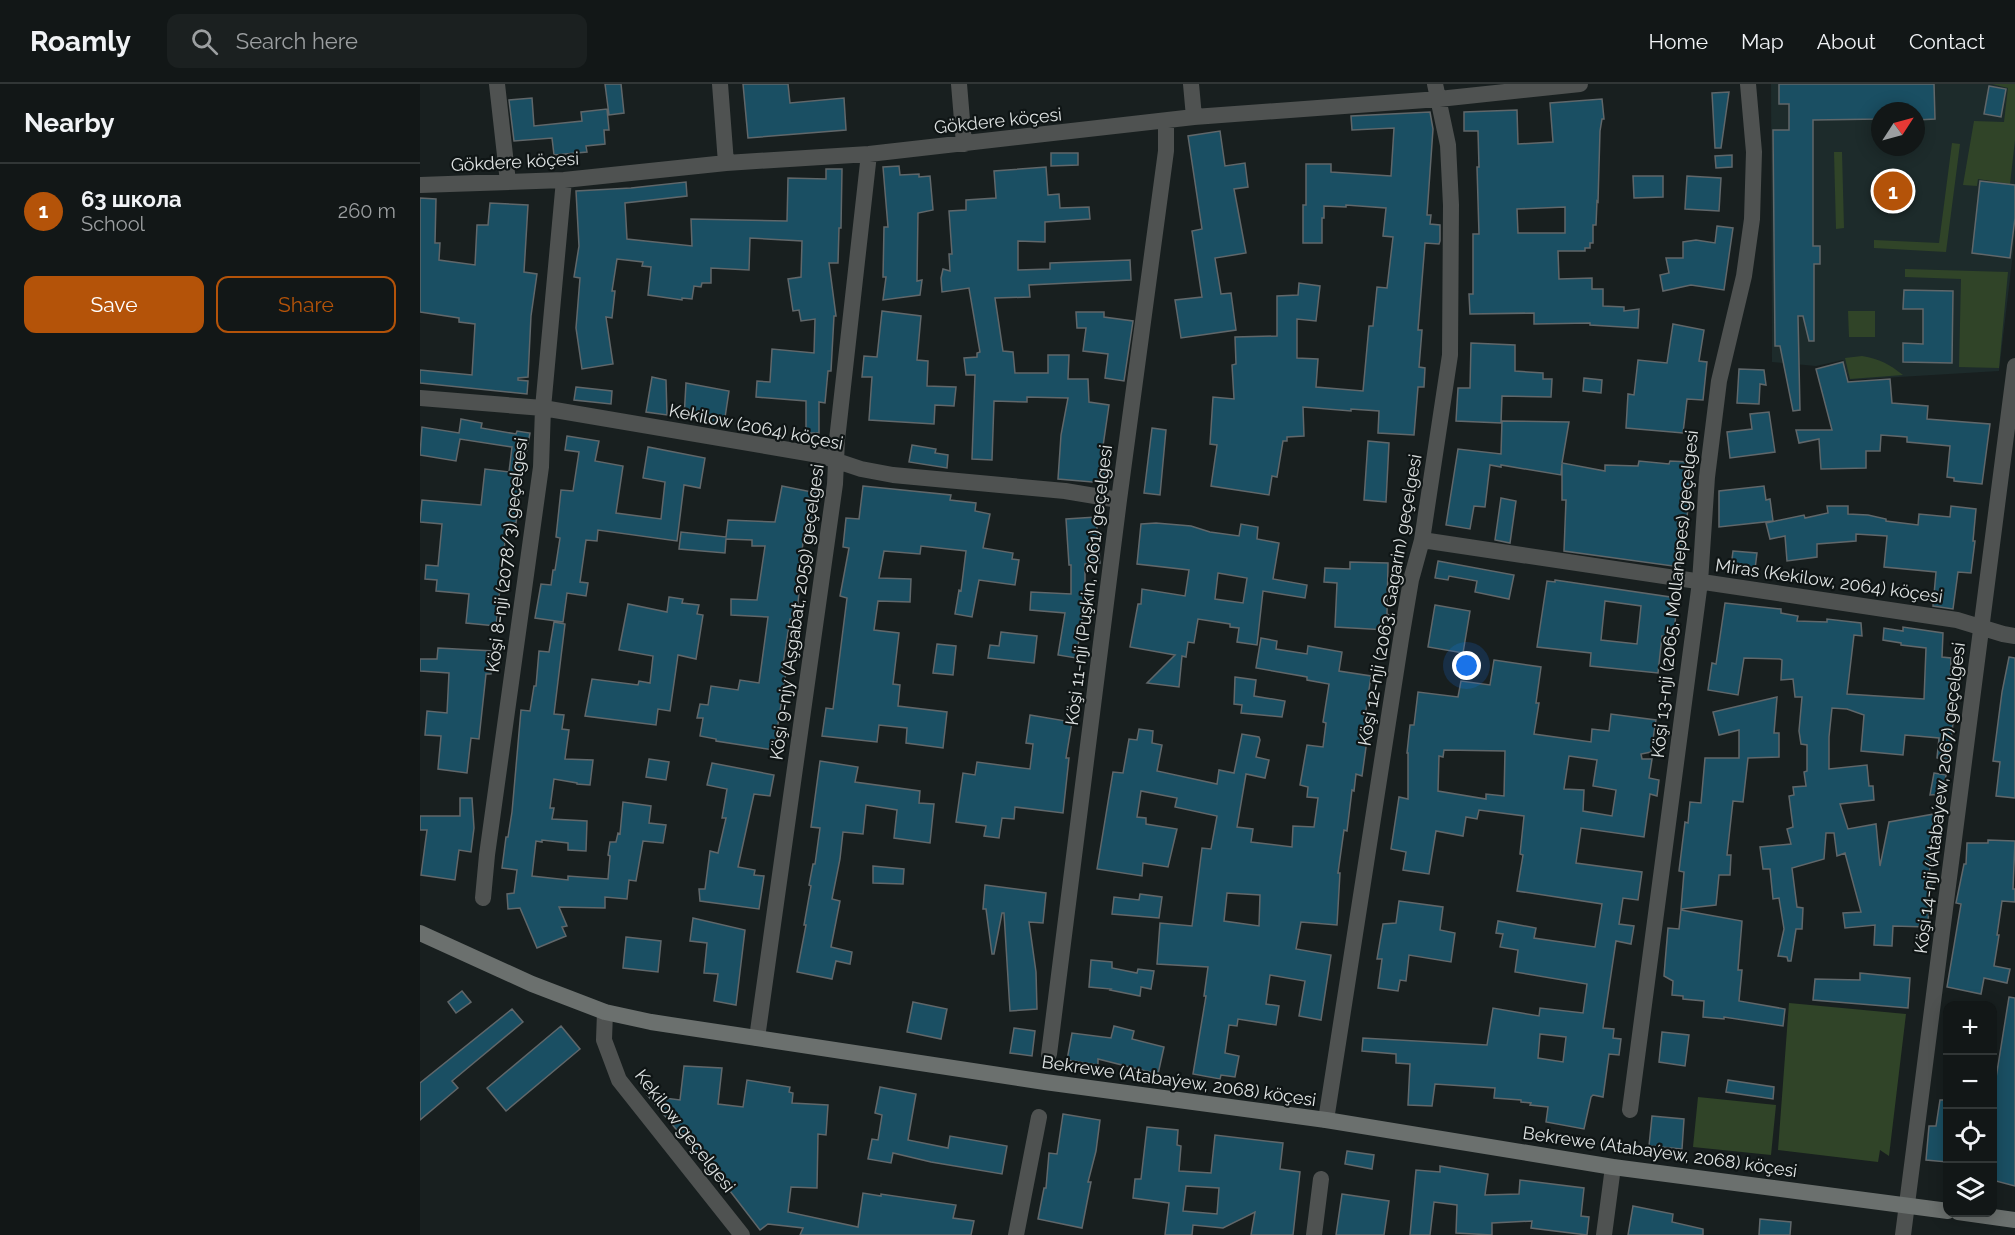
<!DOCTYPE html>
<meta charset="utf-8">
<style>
body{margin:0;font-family:Raleway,sans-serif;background:#1b2020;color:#f1f3f6}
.controls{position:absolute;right:18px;bottom:18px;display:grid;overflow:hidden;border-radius:12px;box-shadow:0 3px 15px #0003}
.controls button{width:54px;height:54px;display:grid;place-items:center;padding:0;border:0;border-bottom:2px solid #313636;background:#121717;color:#f1f3f6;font:30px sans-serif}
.compass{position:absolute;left:1451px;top:18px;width:54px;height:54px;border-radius:50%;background:#121717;box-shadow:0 3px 15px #0003;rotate:54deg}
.you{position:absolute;left:1047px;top:582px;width:21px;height:21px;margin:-15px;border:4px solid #fff;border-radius:50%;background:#1a73e8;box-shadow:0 0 0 9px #1a73e833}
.badge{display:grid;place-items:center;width:39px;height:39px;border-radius:50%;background:#b45309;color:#fff;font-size:20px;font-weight:700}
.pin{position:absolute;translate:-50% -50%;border:3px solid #fff;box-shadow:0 2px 6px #0006}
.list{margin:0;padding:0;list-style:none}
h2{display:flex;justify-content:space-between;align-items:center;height:78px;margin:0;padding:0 24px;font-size:26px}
h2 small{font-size:20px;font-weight:400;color:#9c9fa1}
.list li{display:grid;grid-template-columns:39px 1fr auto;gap:18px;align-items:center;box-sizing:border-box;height:96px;padding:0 24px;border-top:2px solid #313636}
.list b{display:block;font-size:22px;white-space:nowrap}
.list p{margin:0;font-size:20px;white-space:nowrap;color:#9c9fa1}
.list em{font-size:20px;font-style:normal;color:#9c9fa1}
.actions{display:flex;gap:12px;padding:18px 24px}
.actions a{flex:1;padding:14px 0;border:2px solid #b45309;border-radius:12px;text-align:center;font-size:21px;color:#b45309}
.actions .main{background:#b45309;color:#fff}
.icon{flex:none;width:33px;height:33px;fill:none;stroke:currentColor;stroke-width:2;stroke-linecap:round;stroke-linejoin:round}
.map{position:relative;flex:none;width:1595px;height:1151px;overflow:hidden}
header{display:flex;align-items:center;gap:36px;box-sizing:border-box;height:84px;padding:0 30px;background:#121717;border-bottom:2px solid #313636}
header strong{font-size:28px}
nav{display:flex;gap:33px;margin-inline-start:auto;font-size:21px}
.search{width:420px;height:54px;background:#1b2020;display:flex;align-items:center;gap:15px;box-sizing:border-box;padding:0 21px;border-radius:12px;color:#9c9fa1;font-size:22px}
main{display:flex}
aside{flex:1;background:#121717}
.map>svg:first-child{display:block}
</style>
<header>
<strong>Roamly</strong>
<div class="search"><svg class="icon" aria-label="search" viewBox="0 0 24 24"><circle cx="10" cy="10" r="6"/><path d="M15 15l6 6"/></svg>Search here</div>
<nav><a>Home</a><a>Map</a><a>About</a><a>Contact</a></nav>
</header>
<main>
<aside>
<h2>Nearby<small></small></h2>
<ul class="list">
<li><span class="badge">1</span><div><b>63 школа</b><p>School</p></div><em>260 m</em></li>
</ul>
<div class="actions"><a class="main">Save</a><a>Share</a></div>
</aside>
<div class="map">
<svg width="1595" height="1151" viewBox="0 0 1595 1151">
<rect width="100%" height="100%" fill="#181f1f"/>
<path fill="#1d2b2b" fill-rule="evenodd" d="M1351,0H1595V152L1579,287L1429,296L1423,276L1396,282L1352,278ZM1460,27H1496V63H1460Z"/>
<path fill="#304428" d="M1572,0H1595V56L1590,100L1558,95L1557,102L1543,101L1554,37L1584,38L1588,4Z
M1532,59L1540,60L1526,168L1454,164V156L1519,159Z
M1414,68H1422L1424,144L1416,145Z
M1485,185L1588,188L1579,284L1539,283L1541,195L1485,193Z
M1428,227H1455V253H1429Z
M1442,272C1460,275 1469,280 1483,291L1430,295L1425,274Z
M1369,919L1486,930L1469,1072L1460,1066L1458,1078L1358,1066Z
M1278,1013L1356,1021L1351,1071L1273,1063Z"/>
<path fill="#1a4f63" stroke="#60676a" stroke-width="1.5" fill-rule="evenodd" d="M185,0H201L204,29L189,31Z
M323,0H368L370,19L424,14L426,46L328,54Z
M1359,0H1514L1515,35L1496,36V27H1460V35L1393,36V162H1400V180H1394V257H1389L1383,232H1378L1380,326L1373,327L1360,262H1355L1353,46H1369V20H1359Z
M1569,2L1586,5L1581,33L1564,30Z
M1309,8L1301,64H1295L1292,9Z
M112,14L114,42L162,37L161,28L187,25L189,46H184L185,60L166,62L167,68L134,71L132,54L94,57L89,16Z
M1182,15L1184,35H1182L1180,47L1178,118L1177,117L1176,141H1173V159H1170V164H1165V167H1138L1139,195L1172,194V205H1183V222L1204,223V227L1219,225L1218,244L1170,241V239L1114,240V229L1050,230L1049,210H1053V150H1059L1057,83H1059L1058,47H1044V28L1097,26L1098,60L1133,58L1130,19ZM1145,123V149H1098L1097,125Z
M1010,28L1013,45L1007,131H1011L1010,140L1020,141V157L1019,160L1005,159L998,246H1002L999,283L1005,284L1004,303H998L994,351L958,349L959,327L931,325V327L883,323L884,352L867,353V357H863L857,393L852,392L849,411L791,402L797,361L790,360L793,313L814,315L812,281L816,280L815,253L857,252V212L878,211L879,199L900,202L896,237L877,235V274L898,275L896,303L943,307L949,242H953L957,203L967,204L973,153L963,152L966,124L926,121V123L904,122V134H902V159H883V121H886V80H911V88L971,92L974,44L932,46L931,32Z
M800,47L805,82L825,79L828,103L814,105L826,169L795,174L801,210L811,209L816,246L761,254L755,216L782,213L772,147L782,145L768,52Z
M631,69H658V81L631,82Z
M1312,71V83L1296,84L1295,72Z
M479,82L480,91L499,90V93L510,92L513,126L498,129L497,197L502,196L500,211L463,216L466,193H463L464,143H468L463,83Z
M626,83L628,111L639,110L640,124L669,123L670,135L625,138V158L598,157V186L630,185V179L710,176L711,196L609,201L610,213L575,214L583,267L593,268L595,289H628V271H649L648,295H668L669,318L689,321L682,369L687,370L684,399L638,395L641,351L648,314L607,313V318L574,317L572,376L552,375L555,291H546L544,274L557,273V269L560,268L549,204L522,208L521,194L523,185L530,187L529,170H532L529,127L546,126V116L576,114L574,87Z
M406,85H422L421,144H419L418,179H409L416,232H414L411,287H408L405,319L399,318V349H386V317L336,313L337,297L350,298L352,265L394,269L395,235L381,237L379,226L373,227L368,195L381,193L382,157L330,154L329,186L291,184V199H282L281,203L274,202L272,215L262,214V216L228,211L231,183L222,182L223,178L197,175L192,207H195L192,234L186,233L193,280L162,285L156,244L160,194L154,193L159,162L156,107L211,104L266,98L267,112L205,119L207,155L272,162L271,135L367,137L368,94L406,95Z
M1213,92H1243V113L1214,114Z
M1267,92L1301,94L1299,127L1265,125Z
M1560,97L1595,101V134L1590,174L1552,169Z
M0,114L16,115L15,159H20L19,176L55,181L57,141H68L70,119L108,121L104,188L117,190L111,232L108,293L98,294V296L108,297L107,310L0,299V286L52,291L55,240L39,238V234L0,228Z
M1297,142L1313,144L1304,206L1271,201L1243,207L1240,191L1249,189L1246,174H1263V158L1276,156L1295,159Z
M1484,206L1533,207L1532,279L1483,278V259L1503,260V225H1483Z
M462,227L501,232L497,276L508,277L507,302L536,303L534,322L515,321L514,340L449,336L452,293H442L444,272L457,273Z
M656,228H684V233L713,237L704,297L685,294L688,270L663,267L666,244H657Z
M1253,240L1284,246L1279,277L1287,278L1283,316L1267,315L1263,349L1206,344L1208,310L1214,311L1218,276L1247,279Z
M1051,259L1095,261V287L1123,289V295H1132L1131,313L1082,312L1081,339L1036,337L1038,304H1050Z
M1423,278L1428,298L1470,295L1472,319L1508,322L1507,335L1570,340L1562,400L1534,397V394L1527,393L1530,362L1487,358V353L1461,351L1460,367H1446V384L1401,385L1399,355L1379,359L1376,346H1412L1396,285Z
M1319,285L1344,286L1346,301L1340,300L1339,320L1317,319Z
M232,293L246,296L247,331L226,328Z
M1164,294L1182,296L1181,309L1163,307Z
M266,299L309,307L304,340L264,334Z
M156,303L192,307L191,320L154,316Z
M1349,328L1355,368L1310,374L1307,348L1332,345L1330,330Z
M41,335L62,339L61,344L96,350L97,347L110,349L107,366H106L96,439L87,438L76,542L46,539L49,510L16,507L17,496L5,495L6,481L18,482L22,440L0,438L2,416L61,421L65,385L89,388L92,363L40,355L36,377L0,371L2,343L39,349Z
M1082,337L1149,338L1142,379L1185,387V381L1218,382L1219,377L1249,380L1250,377L1271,378L1266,449H1263L1260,483L1144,467L1146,416H1142V380L1141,391L1081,381V383L1070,381L1065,423L1054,422L1050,445L1026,441L1038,365L1081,370Z
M732,344L746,346L740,411L724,409Z
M147,352L179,357L175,377L203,382L196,429L241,435L245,398L223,394L228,363L285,374L280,404L264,401L257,457L178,446L177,457L166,456L160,498L168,499L166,512L147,509L143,538L115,534L121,500L131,501L133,486H135L140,454L136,453L141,406L153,407L159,368L145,366Z
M948,357L969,359L966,418L944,416Z
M492,361L516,365L515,369L528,371L527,384L489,378Z
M362,402L397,409L389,447L385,446L377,500H380L376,536L370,535L362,587L366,588L354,666L296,657V655L280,652L283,634H277L280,620L288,621L291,602L318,606L320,596L339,599L348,533L311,531V515L337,516L345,462H332V456L306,455L305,469L259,465L261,448L306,453L308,436L355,438Z
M443,402L531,411L530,416L556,419L555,427L570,430L563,464L593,469L592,475L599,476L595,501L559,496L552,533L535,530L539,506L541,507L546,467L501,462L500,470L464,467L459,494L491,495L490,518L458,517L454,546L479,549L473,600L480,601L478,622L527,628L523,664L486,659L487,644L459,641L457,658L402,652L406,624L413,625L427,514L420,512L429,464L423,463L426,434L439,435Z
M1344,402L1346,416L1350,415L1353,437L1299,443V407Z
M1081,414L1096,417L1090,459L1075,456Z
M1407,422H1428V430L1448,431L1466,435V437L1498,441L1499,430L1530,433L1531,422L1556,425L1553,457H1555L1551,489L1538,488L1533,525L1513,522L1516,488L1464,483L1467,452L1436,450V457L1397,460V473L1367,477L1365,452L1350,455L1346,439L1384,431L1385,434L1408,429Z
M676,433L680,479L665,480V531H663L656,574L638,571L645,529L610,526L611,508L651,510V481H649L646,435Z
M736,439L771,442L790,448L819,452L821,440L838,443L837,455L859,459L853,495L887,501L885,514L843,507L837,561L817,558L819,544L810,543V540L778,535L774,559L768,558L766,573L762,572L759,603L727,599L755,571L710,563L718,520H721L722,505L765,512L769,486L717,480L721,440ZM798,489L827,494L823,519L795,515Z
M1313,467L1337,469L1335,485L1311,483Z
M1018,477L1094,491L1089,515L1055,508L1057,497L1029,492L1028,496L1015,494Z
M930,478L968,479L967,530L969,531L967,546L915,543L917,499L904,498L905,484L930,485Z
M1135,496L1257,514L1254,553L1242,552L1238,589L1170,582L1171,569L1117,563L1127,497L1135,498ZM1185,517L1221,522L1217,560L1181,556Z
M249,513L263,515L262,519L279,521L277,530L283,531L276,575L258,571L250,627L238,625L236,641L165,632L172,595L218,601L219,597L230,599L233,572L199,566L208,520L247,528Z
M1305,519L1361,525V529L1378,532L1377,537L1407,538V535L1441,539L1442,552L1434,551L1427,610L1504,615L1506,564L1481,561V559L1463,556L1464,544L1483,547V543L1523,549L1522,573L1531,574L1529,639H1533L1529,676L1517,674L1519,654L1485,651L1483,671L1441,667L1444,631L1427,625L1412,624L1409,653V685L1447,681L1449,702H1453L1454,716L1420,720L1428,745L1456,740L1460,782L1469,738L1514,730L1509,795H1511L1512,798L1510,820L1507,843L1473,842L1472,862L1454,861L1455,841L1425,844L1423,829L1441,828L1425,769L1417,772L1414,749H1406L1404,775L1372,784L1377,823L1383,824L1382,845H1376L1371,877H1368L1367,873L1358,872L1364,845L1359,814L1353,815L1350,785H1343L1340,763L1371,760L1367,745L1373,743L1369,712L1374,711L1373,703L1386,702L1384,688L1387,687V661L1381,660L1379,647L1382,613H1375L1373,595L1361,596L1362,576L1360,575L1324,574L1318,611L1288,606L1292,579L1296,580Z
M1015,521L1050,527L1043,569L1008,563Z
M134,538L145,540L134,630L144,631L142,645L149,646L145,675L173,676L170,701L157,700V699L134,695L130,724H134L132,735L167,737L166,767L148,766V759L122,756V758L116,757L112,792L148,796V792L188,795L190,772L188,771L190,758H196L198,749L200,750L203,718L231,722L229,739L246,741L243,759L223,757L216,797L209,796L207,815L185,813V824L139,823L147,842L142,843L146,852L117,864L100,824L88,825L87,810L94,809L97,786L82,784L86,753H88L92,728L101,626L110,627L114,602H116L119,567L129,568Z
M581,548L617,552L614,579L568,574L570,561L579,562Z
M841,554L857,557L856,565L887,570L888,562L922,568L919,587L951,592L945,633L950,634L942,692L936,690L934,707L932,706L927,747L924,746L918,789H920L917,841L881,838L876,865L911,871L901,936L879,932L885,897L850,891L846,920L859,922L856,941L818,935L817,942L809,941L805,969L819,972L815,993L801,991L800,995L773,990L786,912H784L788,883L737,880L740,839L772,842L782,764L791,765L797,732L755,723L757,714L721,707L717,733L726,734V740L757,745L748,783L723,779L722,792L677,785L693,688L703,689L709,655L717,656L719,645L733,647L732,659L742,661L737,687L797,700L799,686L814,689L822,650L839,653L840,656L836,673L849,676L845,694L826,690L817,743L833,745L831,758L872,763L873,742L894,743L898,714L887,713L888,703L880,701L887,661L903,663L906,639L903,638L909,600L887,596V593L836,584ZM807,809L840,811L839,842L804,837Z
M517,560L536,562L533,591L513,589Z
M18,564L74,567L71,590H66L59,655L51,654L47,689L18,685L21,652L5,651L7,627L27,629L29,589L0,587V575H17Z
M1589,573L1595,574V714L1576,712L1580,678L1573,677L1582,608Z
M1074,576L1121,583L1116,619H1119L1114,650L1171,658L1172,645L1189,647L1191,630L1236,636L1231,668L1221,670L1222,675H1232L1229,694L1239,696L1237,712L1230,710L1224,753L1161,744L1156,779L1222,788L1218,816L1203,814L1199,840L1214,842L1211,860L1196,857L1183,944L1194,945L1193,954L1201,955L1199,971L1189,970L1183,1013L1173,1011L1171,1013L1164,1045L1126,1038L1128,1023L1110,1021L1111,1019L1101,1018V1016L1074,1014L1075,1004L1015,1000L1012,1022L988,1021L990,980L976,979V970L942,967L943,954L1067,961L1073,924L1119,932L1120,924L1163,929L1167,900L1095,888L1098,866L1080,863L1083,850L1076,849L1078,837L1116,844L1114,854L1175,863L1182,820L1097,807L1103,771L1100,770L1104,732L1059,726L1057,735L1046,733L1043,752L1016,747L1009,790L983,786L986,768L971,765L979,713L988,715V669H987L990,641H994L998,608L1038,613L1041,597L1070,601ZM1024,666L1085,667L1084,712L1066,710V715L1018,707L1019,672L1023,673ZM1149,672L1177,676L1173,702L1196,706L1192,732L1163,727L1164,706L1144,705ZM1120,950L1146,953L1143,978L1118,974Z
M815,593L836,596L834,612L865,617L862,633L821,629L822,621L814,620Z
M1357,613L1354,649H1359V673L1328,674L1323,718L1313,717L1307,771H1311L1310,791H1299L1296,821L1261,825L1264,788L1259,787L1265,738L1268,739L1270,718L1281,719L1285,674H1319V646L1299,651L1293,628Z
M610,631L652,638L646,674H649L643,729L595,723L594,735L582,734L579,754L564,752L566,742L536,738L543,689L555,691L557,678L610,685L613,660L606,659Z
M229,675L249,678L246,696L226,693Z
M400,677L438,683L435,698L500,707L499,719L514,720L510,759L474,754L477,726L446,721L443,750L423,748L420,775L412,815L420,817L411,863L432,868L430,880L416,877L412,895L377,888L386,841H384L391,802L389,801L393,780H395L400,744L391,743Z
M292,679L354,691L350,712L334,710L318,783L335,786L334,791L344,792L339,825L280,817L279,805H285L290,767L298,769L306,734H302L307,705L287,701Z
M1514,689L1526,691L1523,710L1510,711Z
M40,714H52L54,744L51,768L39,766L35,796L1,791L7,746H0V732H40Z
M1568,756L1595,757L1593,805H1595V818L1582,817L1577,851H1579L1574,882L1590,885L1587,899L1564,894L1561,910L1527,903L1541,820L1536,819L1544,780H1546L1547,759H1568Z
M453,782L484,785L483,800L453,799Z
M565,801L626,809L623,839L609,838L616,888L617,925L590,927L584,829H582L574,870H572L566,825H563Z
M720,810L742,813L739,834L692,830L694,813L719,816Z
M979,817L1023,823L1020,846L1035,849L1031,878L989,871L986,897L980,896L978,907L958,904L962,875H957L963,840L976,839Z
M1261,826L1322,837L1318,886H1322L1319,917L1365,925L1363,942L1304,933V935L1283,933L1284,917L1263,915V912L1252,911L1253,897L1244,892L1245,879L1248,844L1259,845Z
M273,834L325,846L316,921L294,917L298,890L284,889L287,859L270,857Z
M206,853L241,857L238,888L203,884Z
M671,876L692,878V884L717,889L718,885L734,887L731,905L721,903L720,912L690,906L691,905L669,903Z
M1440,889L1490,894L1488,924L1393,916L1395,895L1440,896Z
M42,907L51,918L36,929L28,918Z
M1589,913L1595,914V1102L1572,1096V999L1575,1000Z
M493,918L527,925L521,955L487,948Z
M92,925L103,938L32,997L38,1004L0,1036V999Z
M141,942L160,965L86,1027L67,1004Z
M694,942L714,947L712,955L744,963L738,990L678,975V981L647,976L652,949L691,954Z
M594,944L615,947L612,972L590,969Z
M1242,948L1269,951L1265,982L1239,978Z
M264,982L302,984L298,1020L323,1023L327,996L370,1003L369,1008L373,1009L372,1019L408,1021L406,1051L398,1050L397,1104L371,1103L368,1128L438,1143L443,1109L461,1112V1110L536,1121L533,1134L554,1137L551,1151H380L383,1144L348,1140L340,1146L290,1081L288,1083L228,1012L260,1016Z
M1308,996L1354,1003L1353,1015L1306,1008Z
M460,1003L496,1010L488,1056L528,1064L530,1052L587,1062L582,1090L511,1078L473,1069L471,1079L448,1075L452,1055L458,1056L462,1031L455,1029Z
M1520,1016H1527V1078L1506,1076L1509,1042H1516Z
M643,1030L680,1036L676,1067L668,1098H671L662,1144L618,1135L624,1104H626L629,1069L637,1070Z
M1232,1032L1264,1035L1262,1065L1229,1062Z
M727,1043L758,1046L757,1061L761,1062L759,1087L791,1089L795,1051L863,1059L860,1085L880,1088L873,1151H831L835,1128L803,1144L773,1141L772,1151H745L749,1119L713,1114L715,1095H721ZM766,1102L799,1104L797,1130L763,1127Z
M927,1067L954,1071L952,1085L925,1080Z
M1020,1082L1068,1090L1065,1111L1099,1110L1100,1096L1164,1104L1161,1132L1169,1133L1167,1151L1111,1144L1112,1137L1072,1139V1151L1036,1149L1037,1121L1014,1118L1010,1151H990L996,1086L1020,1088Z
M922,1110L969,1117L964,1151H916Z
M1213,1122L1253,1130L1252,1138L1283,1145V1151H1208Z
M1340,1135L1371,1138L1370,1151H1339Z"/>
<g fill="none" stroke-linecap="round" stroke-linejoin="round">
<path stroke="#4f5251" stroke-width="16" d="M77,0L88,98
M300,0L306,79
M539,0L544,60
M771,0L774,33
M0,101L144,96L306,79L449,70L774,33L1019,15L1160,0
M0,314L123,324L399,371L441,385L473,391L645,407L699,416
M1002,456L1537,536L1583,550L1595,552
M63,814L67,771L121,383L123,324L144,96
M185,928L184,956L199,996L322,1151
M337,954L415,400L417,356L449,70
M629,970L699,416L746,67V37
M1210,1026L1280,498L1287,393L1299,297L1324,192L1332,135L1334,68L1328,0
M906,1036L981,555L991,496L1002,456L1030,271L1031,121L1028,61L1015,0
M596,1151L619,1033
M894,1151L901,1095
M1184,1151L1193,1083
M1483,1151L1595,282"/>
<path stroke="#6b706e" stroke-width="16" d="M0,849L112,900L185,928L231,938L625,998L906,1036L1193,1083L1528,1127
M1538,1128L1595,1136"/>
</g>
<g text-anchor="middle" stroke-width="4.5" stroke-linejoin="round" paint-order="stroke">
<g font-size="18" fill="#dee2e2" stroke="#0f1515">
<text transform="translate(578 37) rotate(-6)" y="6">Gökdere köçesi</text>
<text transform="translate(95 78) rotate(-3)" y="6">Gökdere köçesi</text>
<text transform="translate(336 343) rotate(11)" y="6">Kekilow (2064) köçesi</text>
<text transform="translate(87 471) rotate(-83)" y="6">Köşi 8-nji (2078/3) geçelgesi</text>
<text transform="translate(1409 497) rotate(8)" y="6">Miras (Kekilow, 2064) köçesi</text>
<text transform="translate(669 501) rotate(-83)" y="6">Köşi 11-nji (Puşkin, 2061) geçelgesi</text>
<text transform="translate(1255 510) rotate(-84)" y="6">Köşi 13-nji (2065, Mollanepes) geçelgesi</text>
<text transform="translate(970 516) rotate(-80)" y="6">Köşi 12-nji (2063, Gagarin) geçelgesi</text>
<text transform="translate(377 528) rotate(-82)" y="6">Köşi 9-njy (Aşgabat, 2059) geçelgesi</text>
<text transform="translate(1520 714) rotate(-83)" y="6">Köşi 14-nji (Atabaýew, 2067) geçelgesi</text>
<text transform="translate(759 997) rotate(8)" y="6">Bekrewe (Atabaýew, 2068) köçesi</text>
<text transform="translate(265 1047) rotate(52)" y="6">Kekilow geçelgesi</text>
<text transform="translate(1240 1068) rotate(8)" y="6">Bekrewe (Atabaýew, 2068) köçesi</text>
</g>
</g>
</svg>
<div class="controls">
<button>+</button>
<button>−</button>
<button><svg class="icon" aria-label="locate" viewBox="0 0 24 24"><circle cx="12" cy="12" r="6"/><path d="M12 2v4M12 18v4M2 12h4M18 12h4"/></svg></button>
<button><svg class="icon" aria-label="layers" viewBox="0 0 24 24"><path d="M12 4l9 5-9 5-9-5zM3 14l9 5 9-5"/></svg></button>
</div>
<svg class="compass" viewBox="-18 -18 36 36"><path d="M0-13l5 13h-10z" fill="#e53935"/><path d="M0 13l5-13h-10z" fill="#9c9fa1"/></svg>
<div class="you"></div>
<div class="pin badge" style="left:1473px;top:107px">1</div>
</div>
</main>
